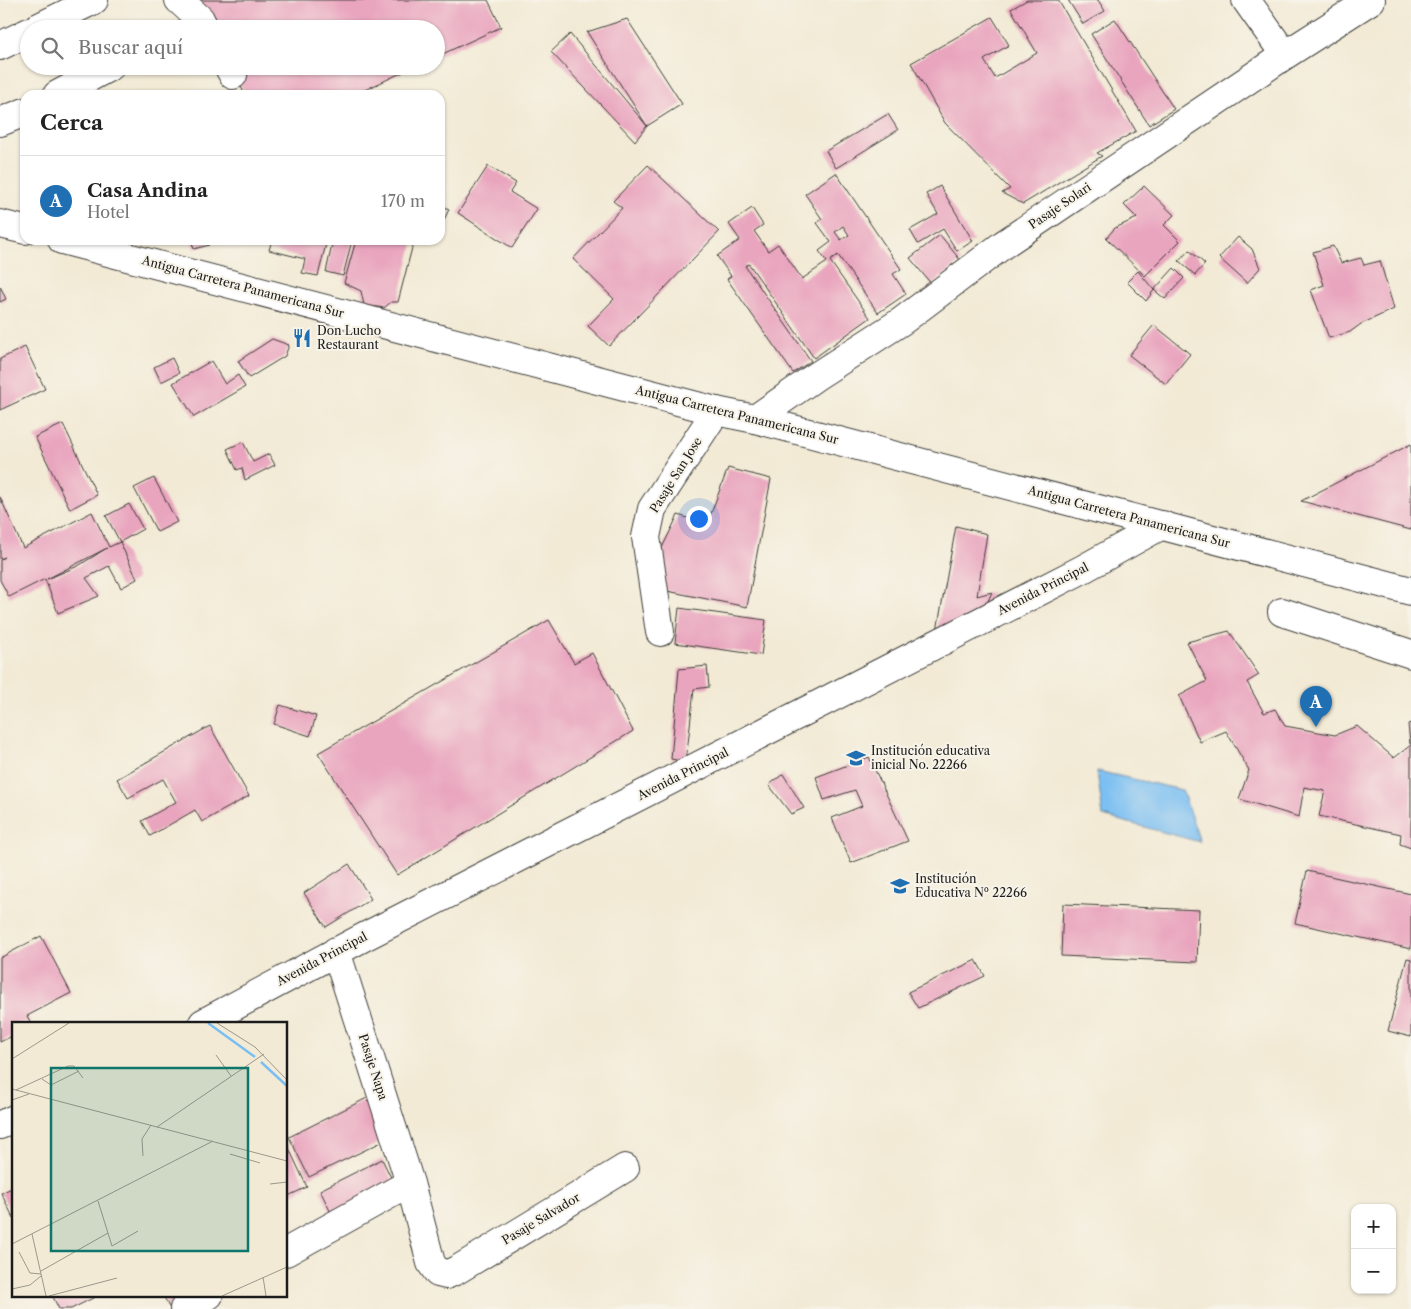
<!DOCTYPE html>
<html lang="es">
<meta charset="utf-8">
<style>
body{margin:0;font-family:"Libre Caslon Text",serif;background:#f6f6f6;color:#222}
.controls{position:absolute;right:15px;bottom:15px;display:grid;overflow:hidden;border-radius:10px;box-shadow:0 1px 4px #0004}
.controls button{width:45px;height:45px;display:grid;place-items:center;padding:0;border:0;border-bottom:1px solid #e0e0e0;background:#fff;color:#222;font:25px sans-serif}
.you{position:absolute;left:698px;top:518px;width:18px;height:18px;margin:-12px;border:4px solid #fff;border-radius:50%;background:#1a73e8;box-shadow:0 0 0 8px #1a73e833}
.badge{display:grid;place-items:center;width:32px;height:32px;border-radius:50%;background:#1f6fb2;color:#fff;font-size:16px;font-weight:700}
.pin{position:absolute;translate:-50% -41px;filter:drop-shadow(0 1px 2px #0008)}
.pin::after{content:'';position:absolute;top:26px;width:18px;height:15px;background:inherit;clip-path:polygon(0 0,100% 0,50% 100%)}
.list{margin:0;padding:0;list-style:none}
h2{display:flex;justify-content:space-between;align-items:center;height:65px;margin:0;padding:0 20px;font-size:21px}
h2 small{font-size:16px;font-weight:400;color:#767676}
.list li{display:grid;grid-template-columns:32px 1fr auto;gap:15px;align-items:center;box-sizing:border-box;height:90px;padding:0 20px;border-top:1px solid #e0e0e0}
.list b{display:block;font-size:19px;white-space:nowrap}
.list p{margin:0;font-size:16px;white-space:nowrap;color:#767676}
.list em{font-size:16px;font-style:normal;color:#767676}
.icon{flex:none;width:28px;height:28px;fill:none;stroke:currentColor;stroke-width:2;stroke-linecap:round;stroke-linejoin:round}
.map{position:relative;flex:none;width:1411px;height:1309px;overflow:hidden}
.search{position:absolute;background:#fff;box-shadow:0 1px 4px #0004;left:20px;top:20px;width:425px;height:55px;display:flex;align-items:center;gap:12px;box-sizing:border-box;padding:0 18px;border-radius:28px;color:#767676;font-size:19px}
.panel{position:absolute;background:#fff;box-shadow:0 1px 4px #0004;left:20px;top:90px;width:425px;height:155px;border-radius:15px}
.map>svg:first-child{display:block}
</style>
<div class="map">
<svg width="1411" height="1309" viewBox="0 0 1411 1309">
<rect width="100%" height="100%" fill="#f7f3e8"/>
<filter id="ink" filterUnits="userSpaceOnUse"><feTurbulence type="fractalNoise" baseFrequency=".02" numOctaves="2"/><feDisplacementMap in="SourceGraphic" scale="10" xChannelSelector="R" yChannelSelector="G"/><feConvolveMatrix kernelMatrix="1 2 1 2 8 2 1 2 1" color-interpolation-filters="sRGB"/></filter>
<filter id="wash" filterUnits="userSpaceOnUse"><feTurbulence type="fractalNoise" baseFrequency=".0096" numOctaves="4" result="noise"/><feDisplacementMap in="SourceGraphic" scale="20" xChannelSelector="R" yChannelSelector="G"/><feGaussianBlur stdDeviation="1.12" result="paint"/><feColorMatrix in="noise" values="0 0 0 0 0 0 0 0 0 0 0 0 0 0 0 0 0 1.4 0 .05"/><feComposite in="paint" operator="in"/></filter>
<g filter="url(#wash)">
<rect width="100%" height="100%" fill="#f2ead5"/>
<path fill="#7bbff2" stroke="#4c6e87" d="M1097,771L1182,790L1200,842L1103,816Z"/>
<g id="blocks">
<path fill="#e9a4be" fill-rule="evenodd" d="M200,0H488L501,27L436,57V29H214Z
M1027,0H1058L1136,131L1097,153L1102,156L1023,204L1002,193L1010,189L945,123L911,63L992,17L1009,45L984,60L995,78L1037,53L1011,9Z
M1068,0H1098L1105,11L1083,24Z
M627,19L682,104L647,126L635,141L551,52L570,34L647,126L587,32Z
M1115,19L1174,109L1149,125L1091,34Z
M231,66H416L354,95H245Z
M888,114L898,130L836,168L826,151Z
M648,165L719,232L609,346L588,326L614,299L573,259L622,208L613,201Z
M488,166L516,183L510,192L537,209L512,248L458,213Z
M836,173L901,269L893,274L906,294L878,313L838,255L830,261L870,318L814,358L749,264L745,266L811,361L793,373L727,279L731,276L717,256L740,240L729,224L752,208L763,225L754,231L768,251L778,244L802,279L827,262L819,251L831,242L817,223L822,219L805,194ZM843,226L849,235L841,240L835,232Z
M940,186L973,241L957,251L943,229L918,244L910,230L938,214L926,194Z
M1144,186L1174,215L1164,225L1180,241L1145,276L1106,238L1115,228L1137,218L1124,205Z
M440,205L449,209L440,229Z
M940,235L961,261L932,285L910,258Z
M1238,237L1252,249L1260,268L1247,283L1219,258Z
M121,240H140L120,247Z
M191,240H207L209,245L194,249Z
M272,240H296L309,242L310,240H327L318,276L302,273L305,259L269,250Z
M333,240H352L343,276L326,272Z
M356,240H414L398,302H391L384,308L364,305L361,291L344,283Z
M1333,246L1341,263L1361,258L1364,265L1380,261L1394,309L1361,324L1350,332L1329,338L1311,290L1324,285L1313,252Z
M1189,250L1205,264L1195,275L1179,261Z
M1174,268L1184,278L1165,299L1154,290L1146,301L1127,282L1138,271L1154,290Z
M0,286L6,299L0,302Z
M1154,325L1190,354L1166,384L1129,355Z
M272,339L289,345L285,356L249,378L238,361Z
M25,347L45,389L0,410V359Z
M172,358L179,373L161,382L154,367Z
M211,361L225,384L238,375L245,387L194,417L173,383Z
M63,424L97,495L70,509L35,437Z
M243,442L253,462L269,454L275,465L245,480L242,468L237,470L227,449Z
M1411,444V530L1301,501Z
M728,468L771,479L747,607L662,590L660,552L678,515L707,524Z
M154,478L177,522L157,532L134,488Z
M0,497L23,548L92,512L109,547L120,542L137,579L121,588L109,566L86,578L99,596L58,613L45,579L9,597L0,580V560L5,557L0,559ZM107,548L78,566L47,579Z
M129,504L143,529L120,542L106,516Z
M956,526L987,534L977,596L992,592L984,610L936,636Z
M679,608L766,620L761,655L675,643Z
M549,620L574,663L592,653L633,731L397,875L318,753Z
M1229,631L1259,675L1247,682L1264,713L1275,709L1285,726L1335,735L1357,726L1394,758L1411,745V848L1400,844L1401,834L1319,816L1325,791L1304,787L1299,817L1239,799L1249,770L1226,731L1200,742L1179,696L1207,681L1187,642Z
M707,666L709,687L694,689L686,762L671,759L679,669Z
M280,705L316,716L310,736L274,724Z
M1411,723V744H1410L1408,724Z
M210,726L249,796L202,822L195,810L150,836L142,821L176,802L163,779L128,798L117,779Z
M869,757L908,841L851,863L832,818L862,806L855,790L824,800L816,777Z
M783,774L804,808L791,814L769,785Z
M349,864L371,899L326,927L304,893Z
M1307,871L1411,894V949L1295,923Z
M1063,904L1199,910L1197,962L1061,956Z
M41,936L71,993L27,1016L31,1023H14V1035L0,1042V958Z
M1407,958L1411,959V1037L1388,1031Z
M976,960L985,976L918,1008L908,992Z
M371,1096L392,1137L309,1177L289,1137Z
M286,1142L307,1187L286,1197Z
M382,1159L395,1186L333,1217L320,1190Z
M14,1187V1219L1,1193Z
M52,1295H99L71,1309H59Z
M163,1295H201L172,1309H170Z"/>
</g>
</g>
<g filter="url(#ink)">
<use href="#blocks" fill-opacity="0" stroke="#3c3b38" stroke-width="1"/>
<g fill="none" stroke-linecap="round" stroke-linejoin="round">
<g stroke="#3c3b38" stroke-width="30">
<path id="minor" d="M179,0L200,19L205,29
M1246,0L1285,55
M35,29L94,0
M0,46L29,32
M228,66L233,75
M57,95L111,66
M0,122L25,112
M755,419L815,377L902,321L1004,244L1285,55L1371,0
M1282,612L1411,654
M660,632L646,537L652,509L716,411
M336,951L410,1183L431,1263L438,1273L446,1275L457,1270L625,1168
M286,1252L410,1183
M184,1309L209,1295"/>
</g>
<g stroke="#3c3b38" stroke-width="30">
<path id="major" d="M203,1023L364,937L1083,569L1162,525
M0,1125L14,1119"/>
</g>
<g stroke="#3c3b38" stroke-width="30">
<path id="highway" d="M0,224L25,230
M62,240L716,411L755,419L1411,591"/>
</g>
<use href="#minor" stroke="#fff" stroke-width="28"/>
<use href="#major" stroke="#fff" stroke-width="28"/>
<use href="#highway" stroke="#fff" stroke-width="28"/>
</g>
</g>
<defs>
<g id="restaurant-bare" transform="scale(1.5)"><path d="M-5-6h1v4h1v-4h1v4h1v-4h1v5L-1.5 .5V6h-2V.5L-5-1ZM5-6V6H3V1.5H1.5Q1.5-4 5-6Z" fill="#1f6fb2" stroke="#f7f3e8" stroke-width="2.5" paint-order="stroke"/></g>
<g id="school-bare" transform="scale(1.5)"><path d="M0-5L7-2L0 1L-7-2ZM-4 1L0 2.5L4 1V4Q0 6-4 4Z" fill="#1f6fb2" stroke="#f7f3e8" stroke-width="2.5" paint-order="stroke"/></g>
</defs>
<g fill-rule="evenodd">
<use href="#restaurant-bare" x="302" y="338"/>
<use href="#school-bare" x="856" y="758"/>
<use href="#school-bare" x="900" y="886"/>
</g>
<g text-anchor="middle" stroke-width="4" stroke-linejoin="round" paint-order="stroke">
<g font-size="12" fill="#1c1c1c" stroke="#f7f3e8">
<text transform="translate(1060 206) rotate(-34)" y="4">Pasaje Solari</text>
<text transform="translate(243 287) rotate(15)" y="4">Antigua Carretera Panamericana Sur</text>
<text transform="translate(737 415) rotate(14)" y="4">Antigua Carretera Panamericana Sur</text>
<text transform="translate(676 475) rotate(-58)" y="4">Pasaje San Jose</text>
<text transform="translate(1129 517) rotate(15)" y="4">Antigua Carretera Panamericana Sur</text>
<text transform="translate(1043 589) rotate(-27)" y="4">Avenida Principal</text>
<text transform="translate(683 774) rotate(-27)" y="4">Avenida Principal</text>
<text transform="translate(322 959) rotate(-28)" y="4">Avenida Principal</text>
<text transform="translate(373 1067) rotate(72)" y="4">Pasaje Napa</text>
<text transform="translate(541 1219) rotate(-31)" y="4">Pasaje Salvador</text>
</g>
<g font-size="12" fill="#1c1c1c" stroke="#f7f3e8" text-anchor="start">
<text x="317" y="335">Don Lucho<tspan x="317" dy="14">Restaurant</tspan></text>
<text x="871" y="755">Institución educativa<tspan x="871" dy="14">inicial No. 22266</tspan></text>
<text x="915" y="883">Institución<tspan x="915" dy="14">Educativa Nº 22266</tspan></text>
</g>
</g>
<g transform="translate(12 1022)">
<rect width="275" height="275" fill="#f2ead5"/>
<path fill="none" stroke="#7bbff2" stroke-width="2.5" d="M196,1L243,35M249,40L275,64"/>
<path fill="none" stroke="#9c988b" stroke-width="1" d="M205,1L243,25L275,58M204,33L219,54M0,37L57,1M30,57L39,63L67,49M0,67L275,139M4,68L56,44H62L71,56M0,78L17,72M145,105L252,32M218,132L248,141M131,134L130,117L139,103M258,162L275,160M86,179L100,224L126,209M20,212L34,274M0,222L201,119M7,230L18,251L29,252M29,249L96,211M251,255L254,274M0,267L18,263L29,254M37,274L105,256M210,274L275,245"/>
<path fill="#0f766e" fill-opacity="0.15" stroke="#0f766e" stroke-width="2.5" d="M39,46H236V229H39Z"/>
<rect width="275" height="275" fill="none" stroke="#1c1c1c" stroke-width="2.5"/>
</g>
</svg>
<div class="controls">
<button>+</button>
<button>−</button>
</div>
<div class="you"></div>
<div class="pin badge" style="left:1316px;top:727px">A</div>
<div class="search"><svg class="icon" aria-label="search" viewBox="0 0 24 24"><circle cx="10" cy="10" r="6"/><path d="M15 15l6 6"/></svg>Buscar aquí</div>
<section class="panel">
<h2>Cerca<small></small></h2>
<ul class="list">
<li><span class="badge">A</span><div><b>Casa Andina</b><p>Hotel</p></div><em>170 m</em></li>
</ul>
</section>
</div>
